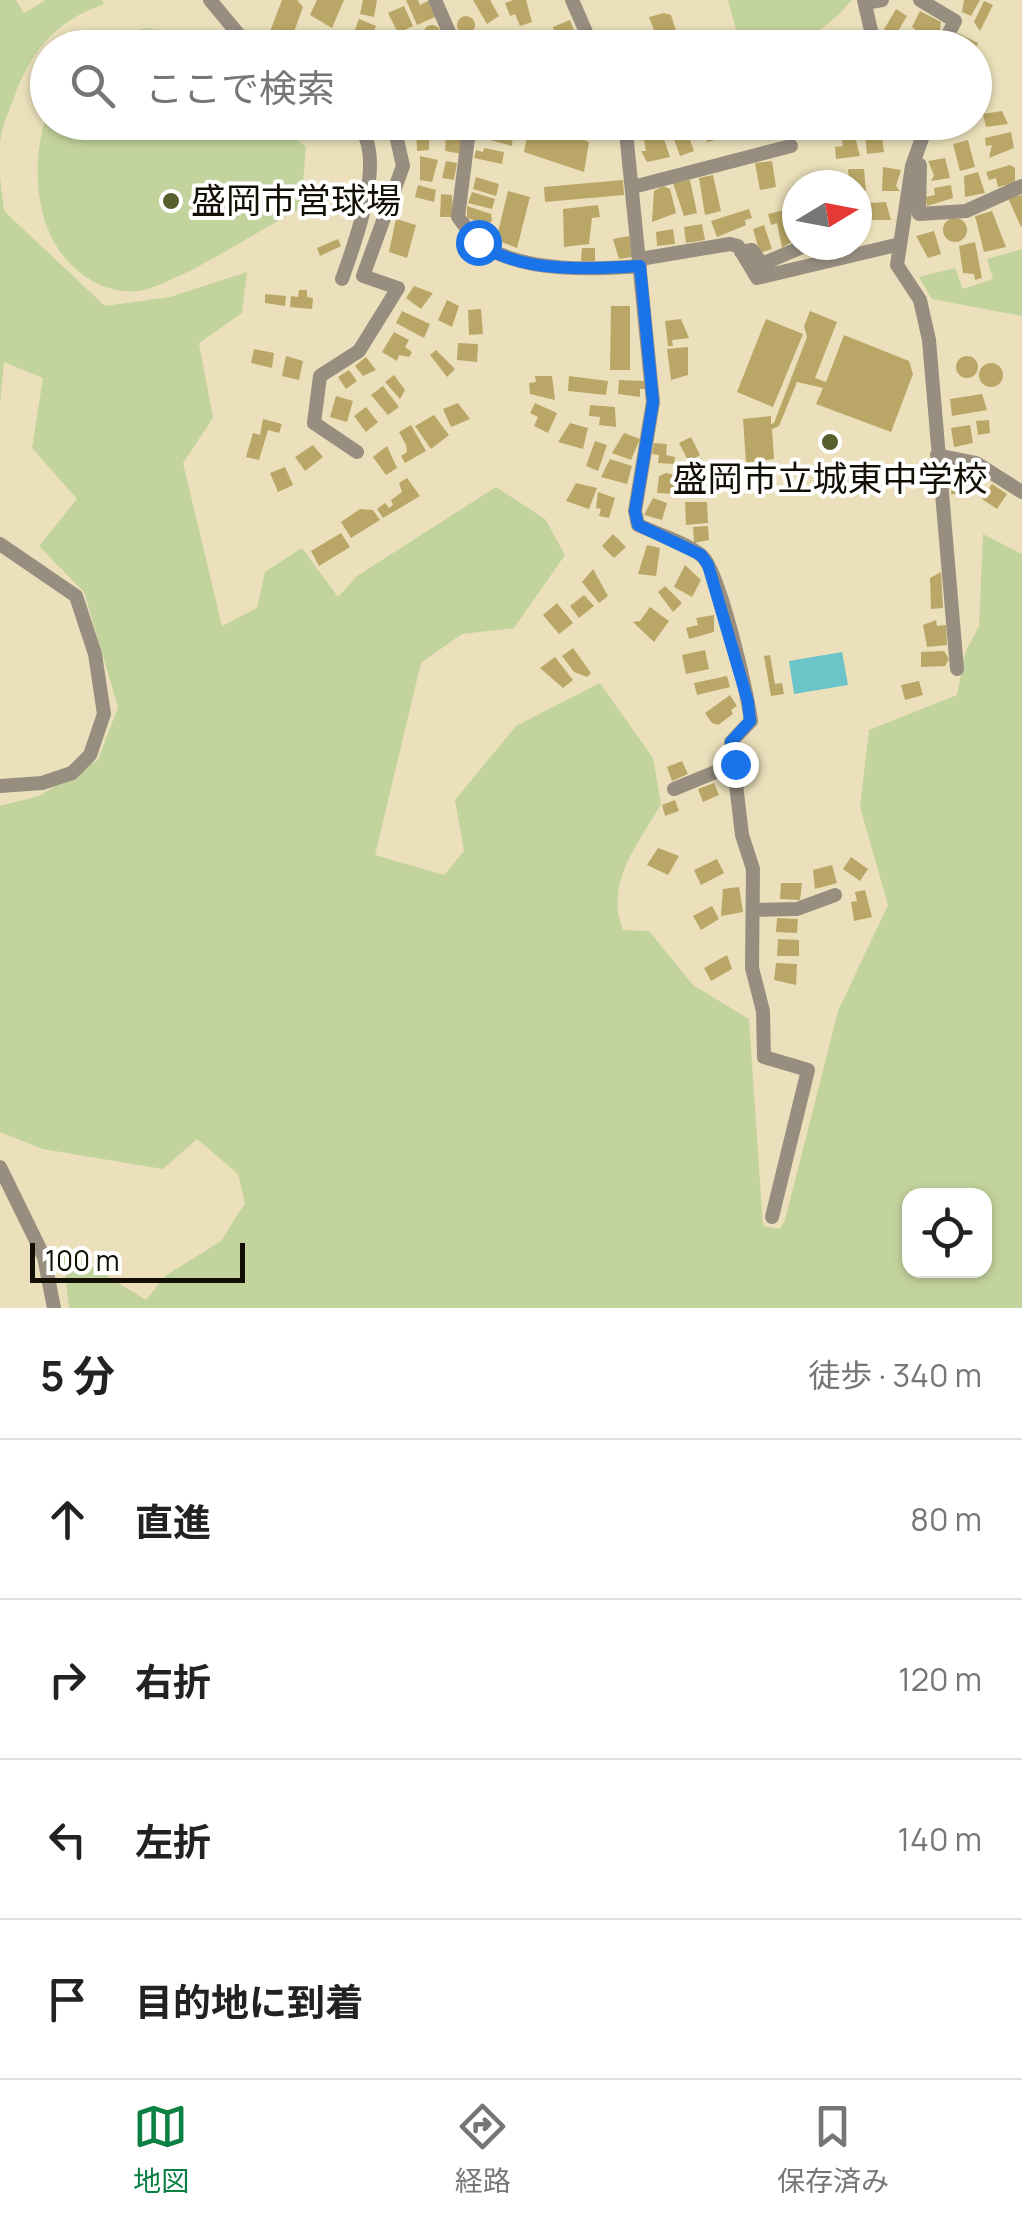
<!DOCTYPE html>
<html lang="ja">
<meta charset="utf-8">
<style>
body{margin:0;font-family:Manrope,"Noto Sans JP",sans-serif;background:#f6f6f6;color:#222}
.controls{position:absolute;right:30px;bottom:30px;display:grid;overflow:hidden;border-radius:20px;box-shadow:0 2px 8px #0004}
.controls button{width:90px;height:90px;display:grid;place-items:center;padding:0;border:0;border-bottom:2px solid #e0e0e0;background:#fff;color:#222;font:50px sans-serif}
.compass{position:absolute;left:782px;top:170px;width:90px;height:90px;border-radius:50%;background:#fff;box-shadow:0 2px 8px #0004;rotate:80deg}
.scale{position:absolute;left:30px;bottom:25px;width:215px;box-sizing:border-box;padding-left:10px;border:5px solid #130f04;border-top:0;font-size:28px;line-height:35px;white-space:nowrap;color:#130f04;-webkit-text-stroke:8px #fff;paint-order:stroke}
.stop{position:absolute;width:30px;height:30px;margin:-22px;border:8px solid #1a73e8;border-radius:50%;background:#fff}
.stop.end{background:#1a73e8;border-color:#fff;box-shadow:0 2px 10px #0008}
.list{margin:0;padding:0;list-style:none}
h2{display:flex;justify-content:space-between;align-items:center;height:130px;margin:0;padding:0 40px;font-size:42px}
h2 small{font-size:32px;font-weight:400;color:#767676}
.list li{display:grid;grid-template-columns:65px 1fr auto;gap:30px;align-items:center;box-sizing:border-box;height:160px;padding:0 40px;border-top:2px solid #e0e0e0}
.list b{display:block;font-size:38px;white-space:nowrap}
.list em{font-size:32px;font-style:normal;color:#767676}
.icon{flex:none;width:55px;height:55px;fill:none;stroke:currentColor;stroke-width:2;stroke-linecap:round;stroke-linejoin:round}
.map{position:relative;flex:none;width:1022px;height:1308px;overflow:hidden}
.search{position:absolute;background:#fff;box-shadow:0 2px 8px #0004;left:30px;right:30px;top:30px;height:110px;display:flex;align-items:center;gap:25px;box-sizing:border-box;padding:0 35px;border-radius:55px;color:#767676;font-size:38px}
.sheet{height:770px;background:#fff}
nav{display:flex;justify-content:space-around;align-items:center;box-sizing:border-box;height:140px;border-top:2px solid #e0e0e0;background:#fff;font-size:28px;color:#767676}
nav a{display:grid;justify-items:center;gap:5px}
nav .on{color:#0b8043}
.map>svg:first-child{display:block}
</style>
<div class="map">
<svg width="1022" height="1308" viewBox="0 0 1022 1308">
<rect width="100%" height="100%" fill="#ebe0bb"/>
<path fill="#c3d39d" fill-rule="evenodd" d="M0,0H16L24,13L46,0H102L104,4C52,23 30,52 12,103C6,118 0,132 0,149Z
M728,0H852C814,44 793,45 737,34Z
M146,28L161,30L186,47H88L111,36Z
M47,115L48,122L276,123L306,147L301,208C254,233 200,270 151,288C110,302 67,271 51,236C34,200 34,152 47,115Z
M0,177L4,211L105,306L170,297L247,272L242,313L199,343L213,418L183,463L222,626L257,608L265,572L302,548L338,597L357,576L496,487L545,519L565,555L514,628L462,634L421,663L375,855L444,875L464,851L455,800L516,726L600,683L653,758L661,804C639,843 604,883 623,930L649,931L693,985L749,1019L763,1226L780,1229L785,1220L838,1011L888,905L860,807L869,730L957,695L965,653L979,626L983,534L1022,554V1308H69L62,1248L146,1300L165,1276L221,1241L245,1203L238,1174L197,1139L163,1169L43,1149L0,1132V806L39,796L98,760L118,707L84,592L39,546L77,499L32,448L43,378L4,362L0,403ZM910,1196H984V1270H910Z
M1022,249V316L932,299L919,277L955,268L963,289L993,279L987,259Z"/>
<path fill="#6bc4c8" d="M842,652L848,685L794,694L789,661Z"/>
<path fill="#baa767" d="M282,0H297L303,7L288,48L266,42Z
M317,0H344L332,28L310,15Z
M363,0H377L374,17L360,14Z
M406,0H418L420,5L428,1L435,17L417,25Z
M473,0H490L499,16L487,24Z
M513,0H526L532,22L520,26L515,14L510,16L505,3Z
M964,0H980L971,16L962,12Z
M984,1L993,5L980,31L974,22Z
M404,6L413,26L398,33L388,13Z
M896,9L907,16L891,43L883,38L886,33L883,31Z
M920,11L941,22L939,37L930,33L927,38L912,27Z
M664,13L671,15L680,43L661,48L649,17Z
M457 25a9 9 0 1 1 18 0a9 9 0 1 1-18 0Z
M359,19L376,26L368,47L351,40Z
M570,20L577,38L556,48L553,27Z
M423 34a9 9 0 1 1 18 0a9 9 0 1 1-18 0Z
M302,31L320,37L316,48H296Z
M417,32L423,48H408L404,38Z
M514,32L516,48H500L498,37Z
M620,33L621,37L631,35L628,48L606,46L604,36Z
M958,33L978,43L976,48L952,44Z
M863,34L865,46L841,48L840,38Z
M1002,111L1008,124L986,127L983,114Z
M530,122L552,124L551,128L589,142L584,172L524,152Z
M594,122H616L618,129L597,134Z
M698,122H717L720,139L707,142L703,126Z
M899,122H919L915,135L898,130Z
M437,124L463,126L462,154L445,151L446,136H436Z
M852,125L860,156L836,159L835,147L843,146L840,127Z
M416,128H429V150L417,151Z
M484,129L513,132L512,146L483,138Z
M686,129L694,151L680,156L672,134Z
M661,130L670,157L647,162L641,151H646L643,135Z
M1011,132L1014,148L989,158L992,145L986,146L985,138Z
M876,133L877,138H882L884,152L867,154L865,135Z
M968,140L975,167L960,171L953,144Z
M484,148L504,152L502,164L474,158L476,150L483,152Z
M420,156L438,160L432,182L420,180Z
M945,158L950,178L931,181L934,175L928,161Z
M446,161L457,163L454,180L442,178Z
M772,161L776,187L760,190L755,163Z
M1010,165L1015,168V183L998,187L996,178L989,180L986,172Z
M883,167L901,170L896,186L900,191H882Z
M848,169H864L866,191L857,193V185H849Z
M978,172L985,193L965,197L964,176Z
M713,175L721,211L705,215L699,178Z
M476,177L499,184L496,196L473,189Z
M623,180L624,195L545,202L544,187Z
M690,180L697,213L684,216L673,183Z
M418,185L436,190L434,202L415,197Z
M951,185L953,198L927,206L926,197L935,195L934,188Z
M663,186L670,189L676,213L652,222L654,191Z
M508,191L530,197L517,248L496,240Z
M472,192L495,199L492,209L468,203Z
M441,194L452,195L453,217H440Z
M1022,195V226L1021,227L1008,198Z
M794,200L797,238L782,248L777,223L771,225L768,214L785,210L783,204Z
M886,202L891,220H869V203Z
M598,205L600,217L592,218L589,244L564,247L563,209Z
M467,206L491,214L492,221L488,225L467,218Z
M749,209L752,218L745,220L746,225L717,237L711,221Z
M992,211L1006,247L984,252L975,216Z
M943 230a12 12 0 1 1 24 0a12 12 0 1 1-24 0Z
M396,219L416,225L407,258L389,252Z
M702,224L705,240L686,243L684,227Z
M764,225L772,249L760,253L753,229Z
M673,229L675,244L657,246L656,232Z
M934,231L941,254L928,258L916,236Z
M629,236L632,257L619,259L613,239Z
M338,239L341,246L320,256L317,248Z
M975,242L982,278L975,280L974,274L963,273L959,246Z
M582,248H595V261H581Z
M414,286L433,293L421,309L406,298Z
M299,290H307V297L313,298L312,309L290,307L291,296L298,297Z
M265,294L286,296L285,306L265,303Z
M447,300L459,306L452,327L438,320Z
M611,306H630V370H610Z
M481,309L483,334L469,335L468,310Z
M402,311L430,324L424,338L396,323Z
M810,311L837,322L815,378L826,382L844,335L909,361L913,374L891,432L816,404L823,388L797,382L779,426L772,429L774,459L746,463L743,419L771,416V424L774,423L807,337L804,326Z
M681,319L689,338L672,340L673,346H668L665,321Z
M766,319L803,334L773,407L737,392Z
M394,332L409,340L405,347L412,352L409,357L399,355L397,361L382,352Z
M458,343L478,344L477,362L457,360Z
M688,347V375L671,380L667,349Z
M254,349L274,353L272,368L251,363Z
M436,350L455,369L447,377L430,355Z
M286,356L303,361L299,380L282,376Z
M956 367a11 11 0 1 1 22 0a11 11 0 1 1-22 0Z
M366,357L376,370L363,376L355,366Z
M979 375a12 12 0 1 1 24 0a12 12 0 1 1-24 0Z
M349,370L357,381L346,389L338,377Z
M394,375L405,390L400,399L385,382Z
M535,376H552L555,400L530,394L529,383L536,382Z
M569,376L608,381L606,395L568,391Z
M619,380L645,381V389H640V397L618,394Z
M383,386L399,407L388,415L371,395Z
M982,394L987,410L952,416L950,399Z
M336,396L353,401L347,422L330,417Z
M458,403L470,419L451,427L443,409Z
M535,403L557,413L548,433L534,426L538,417L530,413Z
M590,405L615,407L616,427L599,425L600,417L589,416Z
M366,407L378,422L366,432L354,416Z
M434,415L449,435L431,449L415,426Z
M263,419L282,424L279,433L268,430L259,460L246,457L253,433L260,435Z
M989,420L990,433L978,435L976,421Z
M570,423L588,428L583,449L558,442Z
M411,425L426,451L405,463L401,456L407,452L406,445L399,432Z
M970,425L973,443L954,447L951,428Z
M624,433L640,439L631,460L612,453Z
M691,437L700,455L689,462L679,443Z
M595,441L607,445L598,471L586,466Z
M654,443L667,444L666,455L675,457L674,464L658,463L659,455L652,454Z
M313,445L323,457L305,471L295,457Z
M387,446L397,468L386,475L373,457Z
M610,459L632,466L627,484L601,477Z
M285,467L293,485L278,492L270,473Z
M956,467L971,470L966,496L951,494Z
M666,473L676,475L674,494L657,493L659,476Z
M407,478L420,496L383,518L377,509L385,503L389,508L393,505L391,500L402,492L399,483Z
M576,483L597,488L589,509L566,501Z
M992,484L1007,494L997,509L982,499Z
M598,492L615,498L609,518L599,516L601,509L596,508Z
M653,498L667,503L662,520L644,515Z
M685,502H707L708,523L686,525Z
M360,509L373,510L380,520L351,538L341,522Z
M708,526L709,540L694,543L693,527Z
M341,533L350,547L319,566L311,551Z
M613,534L626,547L614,558L602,546Z
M647,545L660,548L656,576L638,574Z
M685,565L701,580L692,597L674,587Z
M593,569L608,596L599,603L582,582Z
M941,572L943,608L931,609L930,578Z
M665,586L682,603L673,612L658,592Z
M584,595L594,606L579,618L570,606Z
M557,603L573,623L559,634L543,615Z
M650,607L669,621L654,642L633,622L640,621Z
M714,615V632L689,639L686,628L698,625L696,618Z
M936,620L937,626L946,625L947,645L927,647L923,625Z
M573,648L591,673L587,677L574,672L562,656Z
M705,650L709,669L686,674L682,655Z
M944,651L949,659L945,666L921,667V652Z
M770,655L775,684L782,683L784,694L771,696L764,656Z
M555,657L573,680L563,688L540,668Z
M727,676L730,687L697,695L694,683Z
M919,681L923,695L905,700L901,685Z
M730,695L737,706L731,710L733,714L718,725L712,723L705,713Z
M682,761L688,774L672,781L667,767Z
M714,783L719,795L703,802L698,789Z
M675,800L679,811L665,816L662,805Z
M658,848L679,856L668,875L647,865Z
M851,857L868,869L860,881L843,869Z
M717,859L724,873L701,885L694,870Z
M832,865L837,883L815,889L813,870Z
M781,883H802L800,900L780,899Z
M739,887L743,912L721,916L723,889Z
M865,890L872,917L854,921L851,902L857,901L855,892Z
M712,906L719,919L701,930L693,916Z
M777,918L798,919L797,933L776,932Z
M778,939L799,940V956H777Z
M727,955L732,969L711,981L704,968Z
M776,963L797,964L796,985L774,980Z"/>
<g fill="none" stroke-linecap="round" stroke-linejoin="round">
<path stroke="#978e80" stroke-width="14" d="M210,0L250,48
M435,0L456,48
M572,0L593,48
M864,0L875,48
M920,0L955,21L941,48
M865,3L882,0
M470,122L458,217C466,227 474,240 485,247C528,272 592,270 640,266
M625,122L653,402L635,511L638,525C657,534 685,542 702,556C720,572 747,693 751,721L731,742L742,835L753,869L752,968L763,1011L764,1057L808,1070L772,1217
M928,122L912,166L897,265L920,300L929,340L957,669
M920,165L919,214L966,211L1022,186
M633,187L791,146
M741,252L752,250L762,264L807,245
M640,259L730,244L738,246L757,278L896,245
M342,279C355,242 389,155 356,122
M357,452L314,423L320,376L359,351L398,288L363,276L403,166L393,122
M937,455L976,463L1022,492
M0,544L76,596L95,654L104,714L90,755L72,773L42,783L0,786
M674,789L735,764
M753,910L797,909L835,895
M0,1167L44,1257L54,1308"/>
</g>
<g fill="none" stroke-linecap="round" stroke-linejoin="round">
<path stroke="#1a73e8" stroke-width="12" d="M478,242C518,274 593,269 640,266L653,402L635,511L638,525L701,555L708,565L748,702L750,721L731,742L735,764"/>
</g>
<g fill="#595e2d" stroke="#fff" stroke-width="4">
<circle cx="171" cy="201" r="10"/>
<circle cx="830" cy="442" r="10"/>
</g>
<g text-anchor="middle" stroke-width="8" stroke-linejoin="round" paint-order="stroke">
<g font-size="35" fill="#130f04" stroke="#fff" text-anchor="start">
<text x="191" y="213">盛岡市営球場</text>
<text x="830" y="491" text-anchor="middle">盛岡市立城東中学校</text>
</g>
</g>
</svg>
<div class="controls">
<button><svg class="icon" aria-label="locate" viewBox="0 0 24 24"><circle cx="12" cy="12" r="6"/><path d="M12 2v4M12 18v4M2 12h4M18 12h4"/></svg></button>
</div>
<svg class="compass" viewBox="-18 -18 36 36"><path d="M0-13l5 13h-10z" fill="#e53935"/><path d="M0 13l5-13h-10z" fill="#767676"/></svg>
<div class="scale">100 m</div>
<div class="stop" style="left:478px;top:242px"></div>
<div class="stop end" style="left:735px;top:764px"></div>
<div class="search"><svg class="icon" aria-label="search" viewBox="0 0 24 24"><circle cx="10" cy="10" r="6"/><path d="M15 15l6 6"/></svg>ここで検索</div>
</div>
<section class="sheet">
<h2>5 分<small>徒歩 · 340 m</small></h2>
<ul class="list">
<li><svg class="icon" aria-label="ahead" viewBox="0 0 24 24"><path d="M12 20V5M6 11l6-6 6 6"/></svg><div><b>直進</b></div><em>80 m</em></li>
<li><svg class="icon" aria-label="right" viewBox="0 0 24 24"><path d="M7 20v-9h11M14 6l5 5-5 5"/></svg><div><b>右折</b></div><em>120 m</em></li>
<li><svg class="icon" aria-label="left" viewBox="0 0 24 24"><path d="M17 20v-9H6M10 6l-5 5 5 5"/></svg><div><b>左折</b></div><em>140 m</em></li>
<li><svg class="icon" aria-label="arrive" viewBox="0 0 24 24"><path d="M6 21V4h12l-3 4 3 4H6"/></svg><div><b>目的地に到着</b></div></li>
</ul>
</section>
<nav>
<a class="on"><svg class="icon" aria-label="map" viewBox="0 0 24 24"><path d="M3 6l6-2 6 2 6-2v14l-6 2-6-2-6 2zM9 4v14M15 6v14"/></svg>地図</a>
<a><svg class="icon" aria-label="directions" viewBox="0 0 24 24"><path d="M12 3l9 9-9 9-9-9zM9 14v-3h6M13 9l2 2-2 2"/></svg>経路</a>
<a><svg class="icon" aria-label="saved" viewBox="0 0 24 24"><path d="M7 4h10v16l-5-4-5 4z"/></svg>保存済み</a>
</nav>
